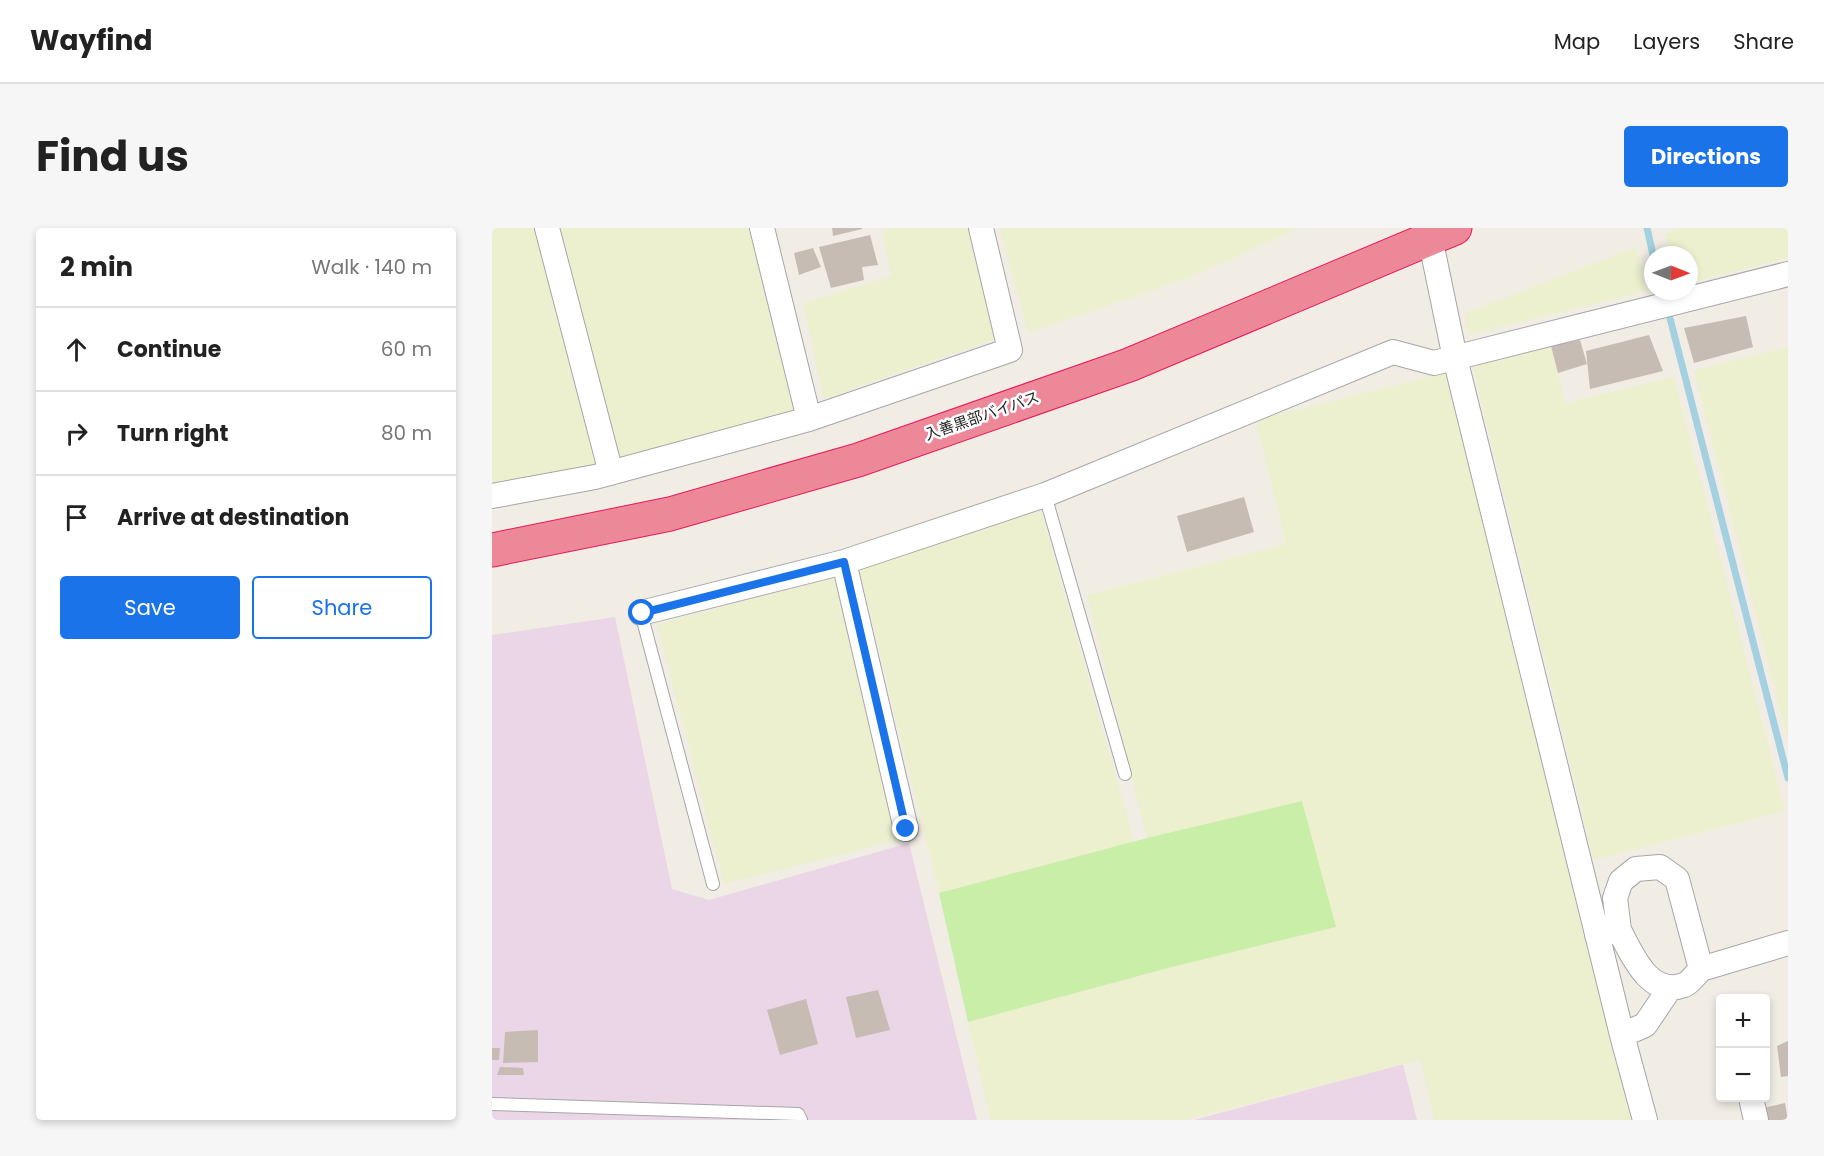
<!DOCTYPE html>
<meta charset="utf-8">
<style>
body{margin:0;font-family:Poppins,"Noto Sans JP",sans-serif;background:#f6f6f6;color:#222}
.controls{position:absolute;right:18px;bottom:18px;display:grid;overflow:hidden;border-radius:6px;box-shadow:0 3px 9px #0003}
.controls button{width:54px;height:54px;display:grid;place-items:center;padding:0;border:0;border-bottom:2px solid #e0e0e0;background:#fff;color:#222;font:30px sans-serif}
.compass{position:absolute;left:1152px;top:18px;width:54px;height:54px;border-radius:50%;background:#fff;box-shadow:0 3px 9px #0003;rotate:91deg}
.stop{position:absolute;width:18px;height:18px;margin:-14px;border:4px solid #1a73e8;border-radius:50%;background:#fff}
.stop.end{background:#1a73e8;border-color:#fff;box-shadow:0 2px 6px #0008}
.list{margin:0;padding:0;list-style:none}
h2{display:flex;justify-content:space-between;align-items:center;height:78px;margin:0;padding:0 24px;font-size:26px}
h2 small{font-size:20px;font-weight:400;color:#767676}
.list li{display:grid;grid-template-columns:39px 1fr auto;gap:18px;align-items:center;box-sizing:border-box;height:84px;padding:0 24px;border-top:2px solid #e0e0e0}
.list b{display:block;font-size:22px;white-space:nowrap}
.list em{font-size:20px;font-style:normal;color:#767676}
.actions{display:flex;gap:12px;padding:18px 24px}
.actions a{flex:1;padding:14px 0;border:2px solid #1a73e8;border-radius:6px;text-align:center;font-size:21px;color:#1a73e8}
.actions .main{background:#1a73e8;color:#fff}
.icon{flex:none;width:33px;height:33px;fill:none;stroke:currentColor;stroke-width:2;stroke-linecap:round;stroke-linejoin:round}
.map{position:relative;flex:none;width:1296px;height:892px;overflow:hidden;border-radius:6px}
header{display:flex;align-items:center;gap:36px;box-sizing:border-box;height:84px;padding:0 30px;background:#fff;border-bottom:2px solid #e0e0e0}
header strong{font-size:28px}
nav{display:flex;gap:33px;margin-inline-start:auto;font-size:21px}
.intro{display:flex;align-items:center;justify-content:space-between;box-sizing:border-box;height:144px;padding:0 36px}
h1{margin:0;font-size:42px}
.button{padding:15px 27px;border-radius:6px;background:#1a73e8;color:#fff;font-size:21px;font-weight:700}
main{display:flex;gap:36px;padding:0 36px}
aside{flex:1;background:#fff;border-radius:6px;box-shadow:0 3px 9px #0003}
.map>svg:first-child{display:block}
</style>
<header>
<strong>Wayfind</strong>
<nav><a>Map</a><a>Layers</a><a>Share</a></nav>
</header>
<div class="intro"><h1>Find us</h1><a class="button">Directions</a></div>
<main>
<aside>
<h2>2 min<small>Walk · 140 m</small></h2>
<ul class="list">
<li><svg class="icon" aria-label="ahead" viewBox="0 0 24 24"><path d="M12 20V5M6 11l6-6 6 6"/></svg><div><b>Continue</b></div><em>60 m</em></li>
<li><svg class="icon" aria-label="right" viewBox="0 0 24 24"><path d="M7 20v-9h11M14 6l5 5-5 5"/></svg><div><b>Turn right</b></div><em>80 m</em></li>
<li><svg class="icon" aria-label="arrive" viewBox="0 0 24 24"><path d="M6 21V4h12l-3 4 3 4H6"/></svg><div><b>Arrive at destination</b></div></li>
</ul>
<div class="actions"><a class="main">Save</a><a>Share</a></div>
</aside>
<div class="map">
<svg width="1296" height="892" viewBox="0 0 1296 892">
<rect width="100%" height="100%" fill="#f1ede5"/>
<path fill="#ead6e6" d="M123,389L180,661L217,672L417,615L485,892H0V407Z
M911,836L925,892H702Z"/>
<path fill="#edf0cf" d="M0,0H47L108,235L0,257Z
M68,0H257L302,184L124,230Z
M401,0H479L505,110L332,171L311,75L400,48L390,3Z
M508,0H808L697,50L536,105Z
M1188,0H1296V30L1197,55V27H1178L1173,6Z
M1144,19L1155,63L976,107L973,85Z
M1059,118L1073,175L1182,149L1293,583L1102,632L981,139Z
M1296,119V513L1202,142Z
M955,144L1141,892H943L928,832L694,892H499L476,794L680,739L843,699L810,573L655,610L595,367L794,316L764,192Z
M549,282L642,614L447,665L367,340Z
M345,349L407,612L232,656L165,396Z"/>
<path fill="#c9eea8" d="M810,573L844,699L680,739L476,794L447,665L655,610Z"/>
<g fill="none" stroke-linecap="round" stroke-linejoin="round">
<path stroke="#a3d1e1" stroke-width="7" d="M1155,0L1161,27
M1171,63L1296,550"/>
</g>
<path fill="#c6bcb4" d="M340,0H370V1L341,8Z
M378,7L386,37L370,39L372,52L339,60L327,19Z
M321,20L329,39L307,47L302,25Z
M1254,88L1261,119L1202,135L1192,100Z
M1157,107L1171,143L1098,161L1094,123Z
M1088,112L1095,136L1066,145L1059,118Z
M752,269L762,304L695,324L685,288Z
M386,762L398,802L364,810L354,769Z
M314,771L326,816L288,827L275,782Z
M46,802V834L11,835L13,804Z
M1296,813V848L1289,849L1285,818Z
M0,820H8L7,832H0Z
M8,839L31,840L32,847H5Z
M1293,875L1296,892H1274L1271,880Z"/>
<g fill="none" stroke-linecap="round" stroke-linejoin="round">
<g stroke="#a6a6a6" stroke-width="14">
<path id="lane" d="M553,267L633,546
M149,385L221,656
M0,876L306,886L309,892"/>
</g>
<g stroke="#a6a6a6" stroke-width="26">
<path id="street" d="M55,0L119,245
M270,0L317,191L518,122L489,0
M936,0L963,130L1130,807L1153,892
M0,268L103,249L317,191
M352,334L414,601
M149,385L352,334L553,267L901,124L942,135L1296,46
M1127,702C1140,726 1157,770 1192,757C1198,755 1204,746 1209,741
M1105,707L1127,702L1123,670L1129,653L1144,641L1168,639L1185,651L1209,741L1296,715
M1130,807L1153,797L1178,760
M1259,870L1264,892"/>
</g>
<g stroke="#e61a5b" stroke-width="35">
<path id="highway" d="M0,322L178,286L366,232L637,137L963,0"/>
</g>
<use href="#lane" stroke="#fff" stroke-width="12"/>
<use href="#street" stroke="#fff" stroke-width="24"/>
<use href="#highway" stroke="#ec8898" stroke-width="33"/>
</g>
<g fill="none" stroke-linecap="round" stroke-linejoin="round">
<path stroke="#1a73e8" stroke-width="8" d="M150,385L352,334L414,601"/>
</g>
<g text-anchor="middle" stroke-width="5" stroke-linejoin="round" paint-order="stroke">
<g font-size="15" fill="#1f1f1f" stroke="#fff">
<text transform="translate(490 188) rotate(-19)" y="5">入善黒部バイパス</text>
</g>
</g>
</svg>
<div class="controls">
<button>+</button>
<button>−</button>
</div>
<svg class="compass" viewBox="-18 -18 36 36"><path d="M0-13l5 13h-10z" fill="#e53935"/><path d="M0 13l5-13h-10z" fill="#767676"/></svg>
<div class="stop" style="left:150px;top:385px"></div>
<div class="stop end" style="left:414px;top:601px"></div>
</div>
</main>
